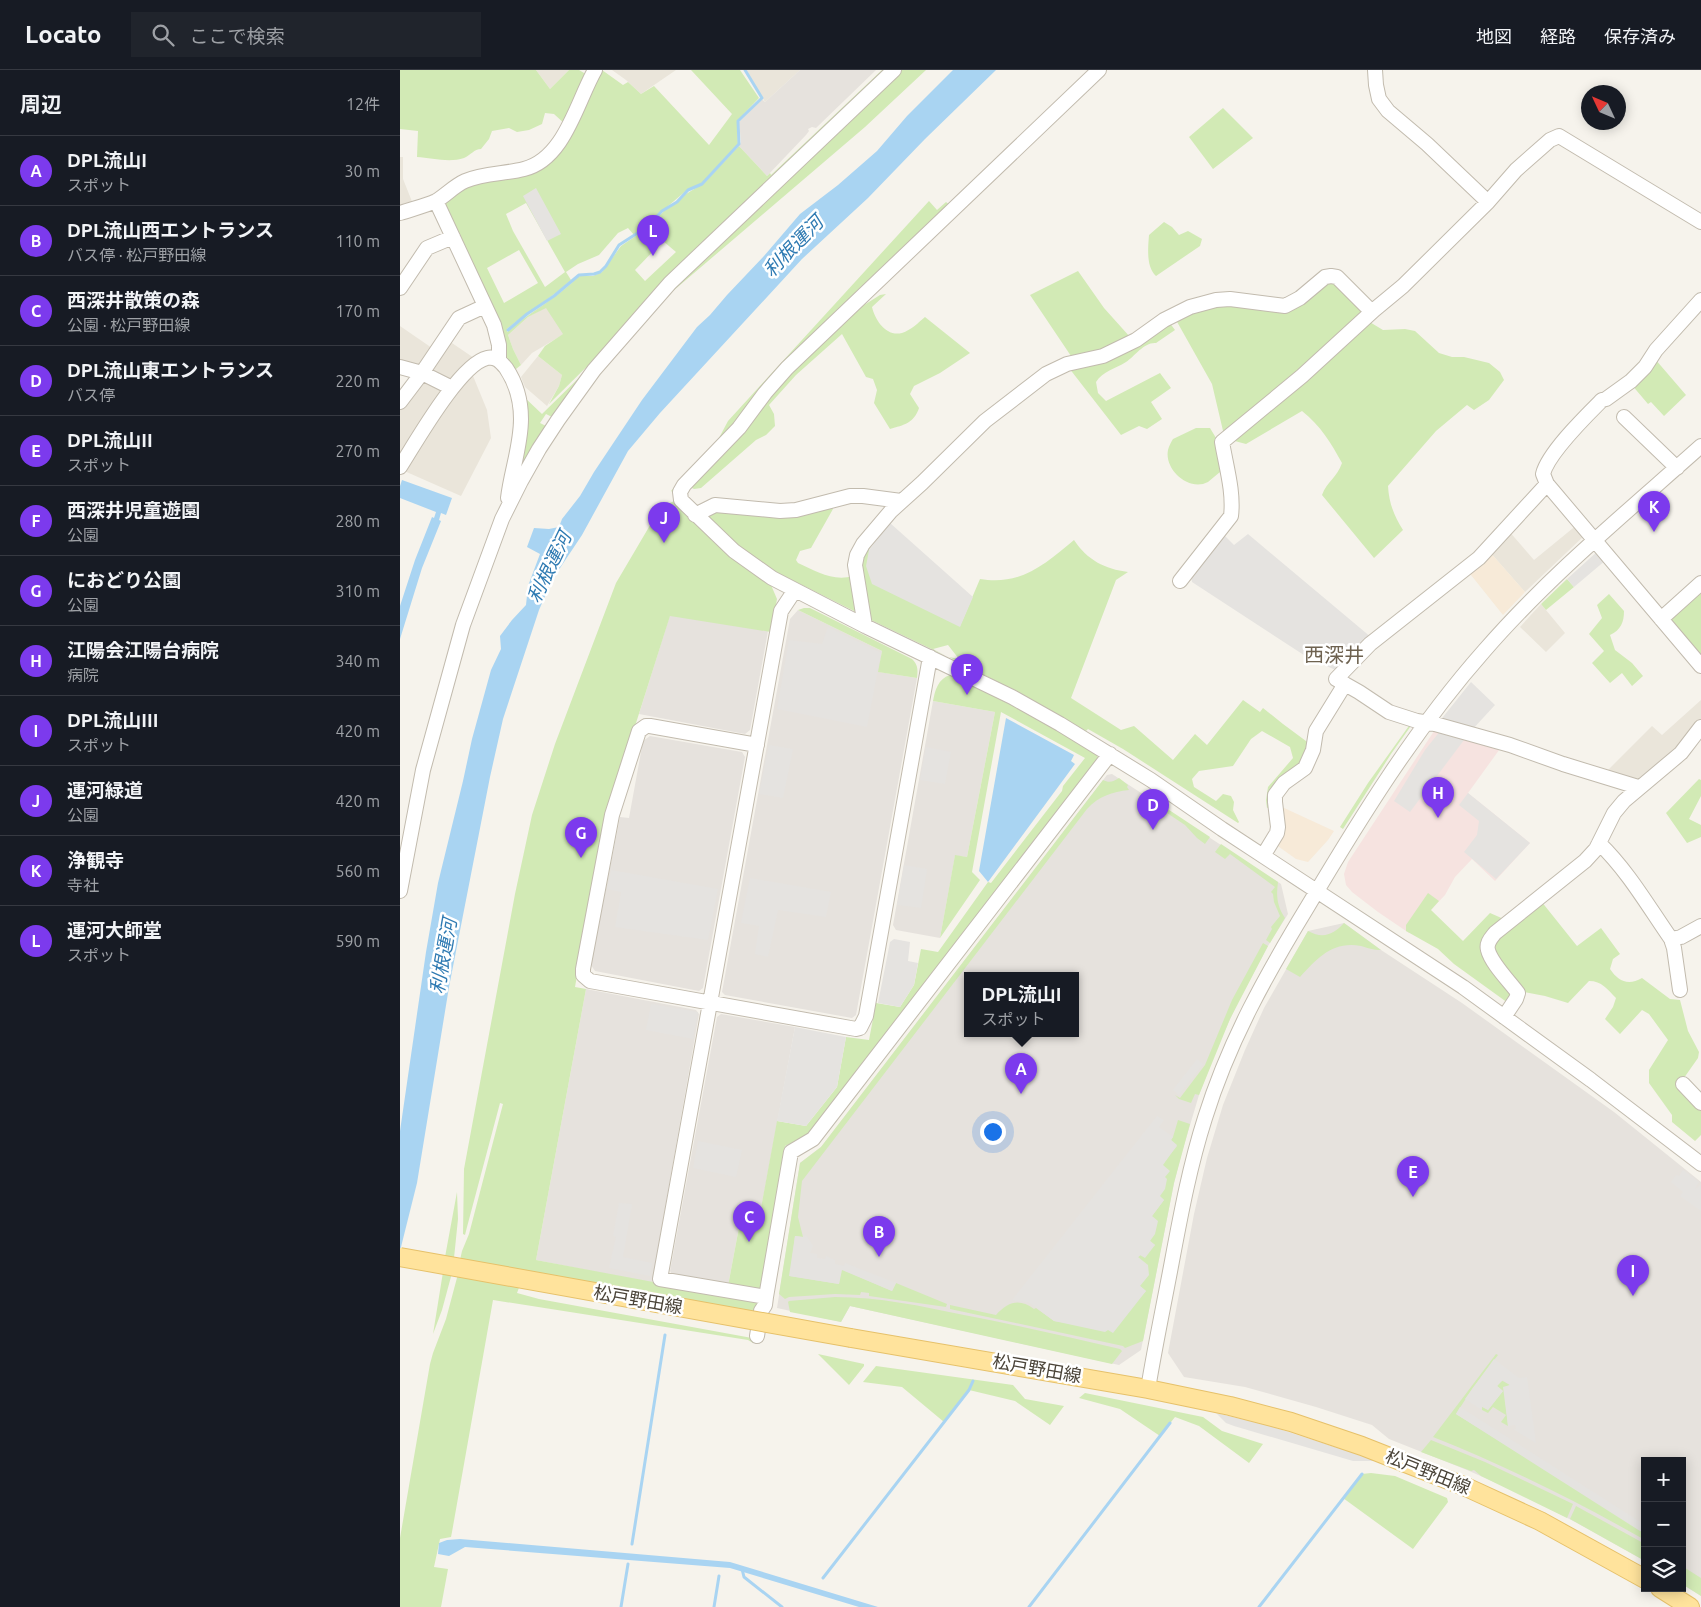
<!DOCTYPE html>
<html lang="ja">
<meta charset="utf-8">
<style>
body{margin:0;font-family:Ubuntu,"Noto Sans JP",sans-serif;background:#20242c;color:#f1f3f6}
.controls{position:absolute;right:15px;bottom:15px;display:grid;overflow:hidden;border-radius:0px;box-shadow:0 2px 12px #0003}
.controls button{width:45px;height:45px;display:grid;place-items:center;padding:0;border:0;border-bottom:1px solid #363941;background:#171b24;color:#f1f3f6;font:25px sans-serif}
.compass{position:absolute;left:1181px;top:15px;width:45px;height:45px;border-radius:50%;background:#171b24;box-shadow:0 2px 12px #0003;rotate:314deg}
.you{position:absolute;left:592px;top:1061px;width:18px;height:18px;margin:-12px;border:4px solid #fff;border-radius:50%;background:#1a73e8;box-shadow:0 0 0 8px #1a73e833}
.badge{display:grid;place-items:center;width:32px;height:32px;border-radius:50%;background:#7c3aed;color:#fff;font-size:16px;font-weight:700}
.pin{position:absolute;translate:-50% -41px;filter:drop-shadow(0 1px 2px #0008)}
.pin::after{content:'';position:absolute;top:26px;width:18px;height:15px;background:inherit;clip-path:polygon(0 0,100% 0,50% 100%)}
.popup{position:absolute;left:564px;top:902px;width:115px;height:65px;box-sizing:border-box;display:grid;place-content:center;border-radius:0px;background:#171b24;filter:drop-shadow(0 1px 4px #0005);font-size:16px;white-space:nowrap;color:#9ea1a6}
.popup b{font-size:19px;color:#f1f3f6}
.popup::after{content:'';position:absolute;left:50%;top:100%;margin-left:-10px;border:10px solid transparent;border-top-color:#171b24}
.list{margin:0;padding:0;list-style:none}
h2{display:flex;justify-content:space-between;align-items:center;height:65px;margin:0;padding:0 20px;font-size:21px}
h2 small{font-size:16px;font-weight:400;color:#9ea1a6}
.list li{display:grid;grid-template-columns:32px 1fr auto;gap:15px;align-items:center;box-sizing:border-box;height:70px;padding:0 20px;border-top:1px solid #363941}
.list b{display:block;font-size:19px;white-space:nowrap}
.list p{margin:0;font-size:16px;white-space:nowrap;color:#9ea1a6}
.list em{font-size:16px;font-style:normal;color:#9ea1a6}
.icon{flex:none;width:28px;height:28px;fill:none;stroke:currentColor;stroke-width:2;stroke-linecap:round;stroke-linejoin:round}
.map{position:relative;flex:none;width:1301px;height:1537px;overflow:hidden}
header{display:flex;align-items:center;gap:30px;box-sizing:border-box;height:70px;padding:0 25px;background:#171b24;border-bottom:1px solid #363941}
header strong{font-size:24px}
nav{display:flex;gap:28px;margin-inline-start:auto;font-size:18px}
.search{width:350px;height:45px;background:#20242c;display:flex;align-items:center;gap:12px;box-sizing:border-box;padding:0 18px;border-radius:0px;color:#9ea1a6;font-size:19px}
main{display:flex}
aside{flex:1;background:#171b24}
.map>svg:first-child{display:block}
</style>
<header>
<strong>Locato</strong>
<div class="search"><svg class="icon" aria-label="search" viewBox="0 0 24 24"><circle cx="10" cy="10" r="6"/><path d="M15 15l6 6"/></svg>ここで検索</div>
<nav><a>地図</a><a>経路</a><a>保存済み</a></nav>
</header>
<main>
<aside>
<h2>周辺<small>12件</small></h2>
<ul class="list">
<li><span class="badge">A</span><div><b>DPL流山I</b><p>スポット</p></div><em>30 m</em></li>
<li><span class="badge">B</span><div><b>DPL流山西エントランス</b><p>バス停 · 松戸野田線</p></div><em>110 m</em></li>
<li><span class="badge">C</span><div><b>西深井散策の森</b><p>公園 · 松戸野田線</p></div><em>170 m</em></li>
<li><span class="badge">D</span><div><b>DPL流山東エントランス</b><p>バス停</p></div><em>220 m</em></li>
<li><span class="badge">E</span><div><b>DPL流山II</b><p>スポット</p></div><em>270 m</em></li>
<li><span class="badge">F</span><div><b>西深井児童遊園</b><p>公園</p></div><em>280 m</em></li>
<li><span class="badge">G</span><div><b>におどり公園</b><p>公園</p></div><em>310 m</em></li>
<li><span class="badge">H</span><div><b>江陽会江陽台病院</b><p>病院</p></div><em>340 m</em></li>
<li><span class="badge">I</span><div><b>DPL流山III</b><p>スポット</p></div><em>420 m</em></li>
<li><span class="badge">J</span><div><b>運河緑道</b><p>公園</p></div><em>420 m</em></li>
<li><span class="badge">K</span><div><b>浄観寺</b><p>寺社</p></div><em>560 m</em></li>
<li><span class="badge">L</span><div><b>運河大師堂</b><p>スポット</p></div><em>590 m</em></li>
</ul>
</aside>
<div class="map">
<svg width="1301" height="1537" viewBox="0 0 1301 1537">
<rect width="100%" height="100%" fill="#f6f3ec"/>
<path fill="#eae5da" d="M136,0H169L150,19Z
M212,0H276L241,24L226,10Z
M346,0H400L365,32Z
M0,87H3V109L13,134L0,138Z
M146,237L164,264L132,283L121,295L113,279L108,265L128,247Z
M0,256L32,278L21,295L17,297L0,293Z
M49,271L74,288L49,311L33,302L32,297Z
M138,286L162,305L159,316L147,336L125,317L121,307Z
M71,301L87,340L91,368L61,426L2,400Z
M25,312L42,321L0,391V340L21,313Z
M1178,454L1186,464L1125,522L1089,481L1108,460L1134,490Z
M1141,534L1165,563L1146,582L1120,557Z
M1301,630V653L1277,680L1236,712L1205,703L1252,656L1262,665Z"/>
<path fill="#f7ead8" d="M1089,481L1125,522L1103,545L1067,500Z
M882,737L934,761L928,770L908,792L896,789L875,774Z"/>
<path fill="#e6e2dd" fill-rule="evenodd" d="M400,0H476L416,58L412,57L408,59L409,61L406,65L367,106L339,76L341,72L339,52L362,29L365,32Z
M398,540L482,581L479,602L517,608L456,945L452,948L325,925L322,922L390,549Z
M270,545L368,561L350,660L345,664L239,644Z
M533,631L595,642L567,787L555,786L540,868L496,860L493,855Z
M250,666L342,682L345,687L303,918L299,921L195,901L191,895L220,747L229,748L243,671Z
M712,704L881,814L888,844L868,876L838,932L816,980L799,1025L782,1082L774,1113L741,1280L719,1295L450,1236L441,1252L377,1238L400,1093L421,1077L707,705ZM567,905H675V963H567Z
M944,853L981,880L1062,933L1214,1042L1301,1112V1526L1282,1514V1391H1245V1491L1177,1453L1121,1424L1067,1400L989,1369L972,1355L916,1337L845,1317L784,1307L768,1283L794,1144L807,1088L823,1035L845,980L864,938L908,861Z
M186,919L296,940L299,944L252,1213L136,1190Z
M321,944L395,957L361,1139L343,1136L328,1216L274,1208L270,1201L317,947Z"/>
<path fill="#f6e3e0" d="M1036,658L1102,676L1068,723L1130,773L1095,811L1072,789L1055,807L1045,825L1009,863L978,842L952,822L946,815L944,804L948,792Z"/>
<path fill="#d2eab5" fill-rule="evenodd" d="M0,0H136L150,19L169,0H179L189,6L166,55L154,44L145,43L142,54L129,60L117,62L109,58L92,61L89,69L81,79C74,79 71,85 64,88C50,93 31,88 17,87L18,61L0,59Z
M202,0L223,15L228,12L241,24L254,16L309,75L332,44L291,0H340L359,28L337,51L338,75L302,113L287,120L234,165L228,158L218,163L199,185L178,194L166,202L171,210C151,229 127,242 107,259V262C130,242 157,228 178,207L180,206H193L202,202L221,176L249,157L264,141L277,132L286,124L304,113L339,76L367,106L370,103L371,105L482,0H487L149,334L159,316L162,305L138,286L145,276L163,264L146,238L128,247L108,265L113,279L121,295L116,299L109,296L43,131L57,120L138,97ZM126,133L165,202L145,217L113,161L106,144ZM263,171L276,182L245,211L235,200ZM119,180L138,213L104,233L87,198Z
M499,0H526L465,57L273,221L225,270L271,216Z
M823,38L853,68L813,99L789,67Z
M529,131L537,140L546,132L551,136L274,423L271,421L319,368L328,351Z
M764,152L772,157L779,165L788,161L802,169L800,176L756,206C746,197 748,178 749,165Z
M678,201L704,238L730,267L694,285L673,289L630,225Z
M934,209L966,243L824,365L812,314L776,250L816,233L874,239Z
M486,224L472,237C475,250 486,267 502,263C511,260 518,253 525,247L570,283L540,303L514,316L510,324L519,338C514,353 504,355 490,359L474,333L477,320L473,309L466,307L442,264L396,305L369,335L374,344L375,356L366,365L356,370L301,418L294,419L288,416L387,303L453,242L480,225Z
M968,251L983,260L1005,259L1015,261L1039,283L1052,287H1064L1089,293L1100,302L1104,310L1089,330L1074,340L1067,335L1036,361L988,416C989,433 994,446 1003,460L974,488L922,425C927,411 937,408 942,393C931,373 921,356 902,341L846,374L831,370Z
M769,252L775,260L756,273C744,272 735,286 726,292C715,299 703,301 696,312L698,323L706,331L760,303L771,318L751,332L762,349L747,359L739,356L721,365L669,298Z
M1255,289L1286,325L1264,346L1251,332L1248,334L1231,314Z
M194,293L154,348L146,344L140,353L148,357L118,407L123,326L142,344Z
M796,358H810L816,368L820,402C816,405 812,409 808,412C789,422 764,400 768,380C769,376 771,372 773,369Z
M274,431L371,515L377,529L371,562L270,546L216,716L197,793L175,917L186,919L136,1190L360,1232L359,1243L60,1190L62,1181L69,1164L103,1034L100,1033L67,1157L65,1165L63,1164L64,1099L115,824L132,745L155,674L216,513L259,440C262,435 269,434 274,431Z
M432,434L433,439L411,478L400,481L396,490L398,493C416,501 433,512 453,506L460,544L354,491L305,446L310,439Z
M674,470C687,490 705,499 728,502L716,510L671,628L721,660L734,656L773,690L795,664L807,675L843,630L860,642L863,638L883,654L910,674L907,684L872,736L867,738L866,730L868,717L893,688L890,677L862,661L851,669L833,696L799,701L792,709L794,717L816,731L823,724L831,726L834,732L833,740L839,752L838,753L723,679L688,659L686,661L598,612L549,587L559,589L548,575L533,579L546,586L469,549L459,502L468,473L471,476L469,480L560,556L580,509C621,516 645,494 674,470Z
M1167,509L1174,517L1146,540L1141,534Z
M1301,518V591L1266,548Z
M1209,524L1224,541C1224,552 1221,560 1210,565L1215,580L1232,593L1243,606L1232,616L1222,603L1210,613L1192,593L1204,581L1189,564L1202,548L1197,535Z
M404,538H410L512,589C518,595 518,599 517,608L478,602L482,581L398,540Z
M550,605L616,637L696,683L698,688L408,1065L385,1076L362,1217L356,1221L328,1216L343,1136L361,1138L377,1051L406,1056L437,1017L446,967L469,970L476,933L500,937L514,915L521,879L538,882L588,812L591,813L662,721L663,716L685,688L601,642L572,802L580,810L540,868L555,785L567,787L595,642L533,631C535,620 538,609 550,605Z
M1011,653H1013L991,684L943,759L940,757L968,713Z
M719,708L728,715L727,717L729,720C712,722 699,726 687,739L402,1111L398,1147L403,1167L395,1166L390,1206L439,1214L441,1199L492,1221L496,1213L547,1234L546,1237L469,1226V1223L461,1222L460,1225L435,1224L389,1227L385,1229L379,1224L400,1093L421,1077L703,710C709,713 713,712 719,708Z
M1299,709L1301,710V726L1289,749L1301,755V767L1287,773L1266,743Z
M751,728L810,767L805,774L797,768L785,755L749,731Z
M821,774L878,812C876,826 877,836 885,848L870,873L866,870L872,859L871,857L880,846L874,832L873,824L871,822L875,817L830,784L825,789L815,782Z
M1028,823L1039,831L1031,840L1063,871L1090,843L1106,850L1088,866L1113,920L1108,933L1054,894L1038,879L1006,861V855Z
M1141,831L1177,876L1201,858L1220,884L1213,889L1210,899C1218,911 1228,916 1242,908L1270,929L1280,930L1288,961L1299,982L1298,988L1279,1015L1301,1039V1065L1295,1071L1272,1052V1045L1249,1013V1000L1268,970L1249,944L1242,940L1220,964L1205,949L1213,937L1216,928C1207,919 1202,911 1189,911L1168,933L1145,926L1119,921L1095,888L1092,871Z
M944,853L981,880C973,880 968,878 961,876C932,871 918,888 900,907L886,899L908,861C923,869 933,865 944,853Z
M863,873L868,876L830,949L799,1025L795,1024L791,1033L779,1029L775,1025L780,1028L805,995L832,930Z
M778,1050L790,1054L774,1113L743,1271L725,1278L723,1276L550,1239V1235L596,1245C608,1232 619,1228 634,1239L636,1238L654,1251L708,1259L746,1221L740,1216L738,1187L755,1175L750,1171L752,1146L764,1130L759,1126C768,1115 765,1108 762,1095L777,1076L771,1070L773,1067Z
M57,1122L58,1149L54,1188L45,1187Z
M43,1202L52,1203L42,1240L33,1264Z
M58,1204L120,1215L117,1223L139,1229L352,1268L354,1272L353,1273L348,1270L93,1230L52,1462L51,1467L40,1469L34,1497L48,1499L41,1537H0V1468L30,1294L33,1283L46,1249Z
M435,1227C479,1227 521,1236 564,1245C616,1255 668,1267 720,1279L722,1281L712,1294L450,1236L441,1252L390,1242L388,1232L389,1231Z
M418,1284L464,1294V1296L449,1315Z
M1096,1284L1098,1285L1072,1319L1056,1344L1244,1461L1245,1460V1470C1176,1431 1106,1396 1033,1367Z
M476,1296L613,1315L625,1329L664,1336L650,1355L615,1331L569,1320L544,1352L502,1317L463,1312Z
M1101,1310L1110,1315L1104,1318L1108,1356L1101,1352L1106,1345L1093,1337L1088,1343L1082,1340V1337L1088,1340L1103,1321L1097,1316Z
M685,1323L803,1347L822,1361L863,1374L849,1393L799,1356L775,1347L760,1366L720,1339L679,1328Z
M1031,1370L1085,1392L1173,1434L1167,1448L1081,1406L1074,1400L1071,1401L1021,1382Z
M971,1403L995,1406L1047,1428L1048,1432L1013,1479L943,1428L962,1404Z
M1176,1436L1245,1474V1491L1170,1449Z
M1282,1496L1301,1508V1526L1282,1514Z"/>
<path fill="#e5e3e0" d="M136,118L161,164L147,171L123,126Z
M490,453L573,527L560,557L472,514L466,496L469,480Z
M848,464L972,568L938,601L910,589L792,512L791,506L824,465L834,475Z
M1199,480L1206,490L1174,517L1167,509Z
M428,557L481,583L467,657L377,639L389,570L422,574Z
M1071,612L1095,635L1071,661L1039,652Z
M1041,660L1067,666L1010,742L994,731L1025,680Z
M369,675L393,679L383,728L359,724Z
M526,677L551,682L545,714L520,710Z
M1068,723L1130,773L1096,809L1064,782L1077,765L1079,751L1059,735Z
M504,795L527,799L521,838L497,835Z
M211,800L318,819L308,870L215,857L221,822L207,819Z
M350,808L431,822L426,847L378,840L368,887L355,884L359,856L341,853Z
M494,869L510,872L508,891L518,893L514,915L500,937L478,933L490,872Z
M251,934L298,942L293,969L246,960Z
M395,957L446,967L437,1017L406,1056L377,1051Z
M797,989L803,994L779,1025L773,1020Z
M757,1046L764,1050L759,1057L773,1067L771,1070L777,1075L763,1095L770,1101L765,1107L767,1109L765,1119L760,1126L764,1130L752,1146L758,1151L755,1164L750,1171L755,1175L745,1188L740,1185L738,1187L748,1195L749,1205L740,1216L746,1221L713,1263L708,1260L705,1262L654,1251L630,1233L612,1230Z
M298,1071L342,1080L336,1107L293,1098Z
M1283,1100L1299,1112L1295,1119L1297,1118L1301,1114V1141L1280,1126L1283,1122L1271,1112L1276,1105L1279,1106Z
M219,1133L232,1134L223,1187L252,1193L250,1206L209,1198L216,1167L213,1166Z
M406,1165L413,1176L410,1183L417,1184V1188L425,1189L426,1186L435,1190V1194L444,1196L445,1193L496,1213L492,1221L442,1200L439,1214L389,1206L395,1166L403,1167Z
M1094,1289L1119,1308L1127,1307L1136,1373L1113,1359H1116L1115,1355L1108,1356L1103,1317L1110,1315L1103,1310L1097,1316L1103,1321L1088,1340L1082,1336V1340L1065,1329Z
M1060,1337L1245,1455L1244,1462L1240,1461L1056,1344Z
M816,1343L870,1356L978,1391H953L834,1356L826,1353Z"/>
<path fill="#a9d4f2" d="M553,0H596L525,69L468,128L402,189L260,343L228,381L182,465L152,510L139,540L103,649L90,707L49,917L17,1113L0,1181V1061L26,882L38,813L63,711L72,669L91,600L101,579L100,566L112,550L126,535L128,516L140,484L127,477L134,458L149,459L159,457L162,449L180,426L194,402L242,330L297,257L310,245L327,225L364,186L400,144L438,115L477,81L507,46Z
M2,410L52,428L46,445L41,443L39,450L41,451L22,498L0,569V536L15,490L32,447L34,448L36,442L0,428V416Z
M606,648L674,685L671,691L675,694L588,812L579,801Z
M60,1469L330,1492L478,1537H459L330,1498L65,1477L49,1486L38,1484L39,1473L47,1470Z"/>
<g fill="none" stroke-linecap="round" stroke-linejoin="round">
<path stroke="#a9d4f2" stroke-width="3" d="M108,260L127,244L154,226L179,205L194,204L200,202L206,196L219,175L247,157L262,141L277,132L288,120L302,114L339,74L338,51L362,28L345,0
M232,1474L265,1265
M342,1499L344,1507L382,1537
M423,1508L569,1320L573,1311
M221,1537L228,1494
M314,1537L319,1506
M629,1537L770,1353
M859,1537L962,1404"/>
<g stroke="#c2bbae" stroke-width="16">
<path id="minor" d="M699,0L387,298L365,323L339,358L284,415L280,422L281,430L334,481L372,508L465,556L612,627L660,654L751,710L822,759L1063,917L1191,1010L1301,1094
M975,0L976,15L979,29L988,41L1027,74L1088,132
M36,131L94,255L99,275V290
M0,143C12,139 25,136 36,131C46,125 54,116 65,111C83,103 105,104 124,99C165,89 177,31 195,0
M0,218L27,178L53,167
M1301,230L1256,280L1245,297L1231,311L1206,329L1202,330C1186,346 1148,383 1143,404L1147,414L1301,596
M0,297L22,303L52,318
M0,332L22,303L59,248L85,236
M1224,347L1277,398
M0,397C16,372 60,294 87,288C96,286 101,292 106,298C116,313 121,331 121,349C121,376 111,402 108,428
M1147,414L1079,488L970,574L936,609L959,622L989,642L1017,651L1035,654L1110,675L1163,694L1238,717
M295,445L315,435L380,441L396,440L450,426H463L501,431
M780,511L831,446C834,422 826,396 822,372L902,306L974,240
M1261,549L1301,513
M465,556L455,495L457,485L463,474L491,441L522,413L585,351L646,304L667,294L703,286L736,270L764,250L790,237L816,230L830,229L885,236L900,228L925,207L931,206L937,207L968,238L974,240L1003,216L1088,132L1116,100L1150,70L1159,66L1301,152
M357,675L250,656H246L239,661L212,745L183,899V905L190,911L456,959L460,958L466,946L530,587
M1199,773C1228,801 1248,836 1271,869L1274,878L1280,920
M863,786L877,763L878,757L875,732V725L884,713L905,698L913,680L916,661L945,614
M0,821L23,700L63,555L102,449L121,411L139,379L158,350L194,300L270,213L494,0
M1271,869L1281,867L1301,856
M1104,947L1116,929L1118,923C1110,912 1091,893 1088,880C1086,873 1091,868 1095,863L1185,791L1196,779L1214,743L1224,731L1281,683L1301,657
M1283,1014L1301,1033
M366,1227L260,1209L381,541L395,520
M357,1266L361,1241L365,1235L366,1227L391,1082L413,1069L710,684
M748,1319C755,1276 764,1234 772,1191C781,1143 790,1095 805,1048C829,971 866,905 908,836C961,747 1015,659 1084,581C1149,506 1227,442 1301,376"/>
</g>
<g stroke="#e6c16a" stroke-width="20">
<path id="major" d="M451,1268L748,1319L830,1336L891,1352L962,1376L1066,1417L1140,1451L1245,1509
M1260,1518L1290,1537"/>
</g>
<use href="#minor" stroke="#fff" stroke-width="14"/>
<use href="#major" stroke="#ffe39c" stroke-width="18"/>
<g stroke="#e6c16a" stroke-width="20" stroke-linecap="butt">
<path id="major-bridge" d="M0,1187L451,1268"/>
</g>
<use href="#major-bridge" stroke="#ffe39c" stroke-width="18"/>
</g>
<g text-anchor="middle" stroke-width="5" stroke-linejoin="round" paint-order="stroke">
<g font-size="18" fill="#4b4439" stroke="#fff">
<text transform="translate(238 1230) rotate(10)" y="6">松戸野田線</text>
<text transform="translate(637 1299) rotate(10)" y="6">松戸野田線</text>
<text transform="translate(1028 1402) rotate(22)" y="6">松戸野田線</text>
</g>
<g font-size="19" font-style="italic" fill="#2e7ab2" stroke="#fff">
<text transform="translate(393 176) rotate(-46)" y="7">利根運河</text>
<text transform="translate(149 497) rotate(-64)" y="7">利根運河</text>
<text transform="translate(43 886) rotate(-80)" y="7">利根運河</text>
</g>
<g font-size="20" fill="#6e6250" stroke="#fff">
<text x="934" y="592">西深井</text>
</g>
</g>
</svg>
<div class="controls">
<button>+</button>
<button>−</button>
<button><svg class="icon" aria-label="layers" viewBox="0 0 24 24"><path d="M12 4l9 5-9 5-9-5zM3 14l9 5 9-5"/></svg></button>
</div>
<svg class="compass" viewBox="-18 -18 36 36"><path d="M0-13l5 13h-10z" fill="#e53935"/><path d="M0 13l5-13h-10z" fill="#9ea1a6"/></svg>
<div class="you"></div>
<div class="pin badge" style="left:621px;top:1024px">A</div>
<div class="popup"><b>DPL流山I</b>スポット</div>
<div class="pin badge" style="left:479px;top:1187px">B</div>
<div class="pin badge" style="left:349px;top:1172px">C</div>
<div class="pin badge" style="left:753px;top:760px">D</div>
<div class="pin badge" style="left:1013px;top:1127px">E</div>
<div class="pin badge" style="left:567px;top:625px">F</div>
<div class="pin badge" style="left:181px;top:788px">G</div>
<div class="pin badge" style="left:1038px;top:748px">H</div>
<div class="pin badge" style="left:1233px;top:1226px">I</div>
<div class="pin badge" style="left:264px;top:473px">J</div>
<div class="pin badge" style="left:1254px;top:462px">K</div>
<div class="pin badge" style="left:253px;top:186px">L</div>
</div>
</main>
